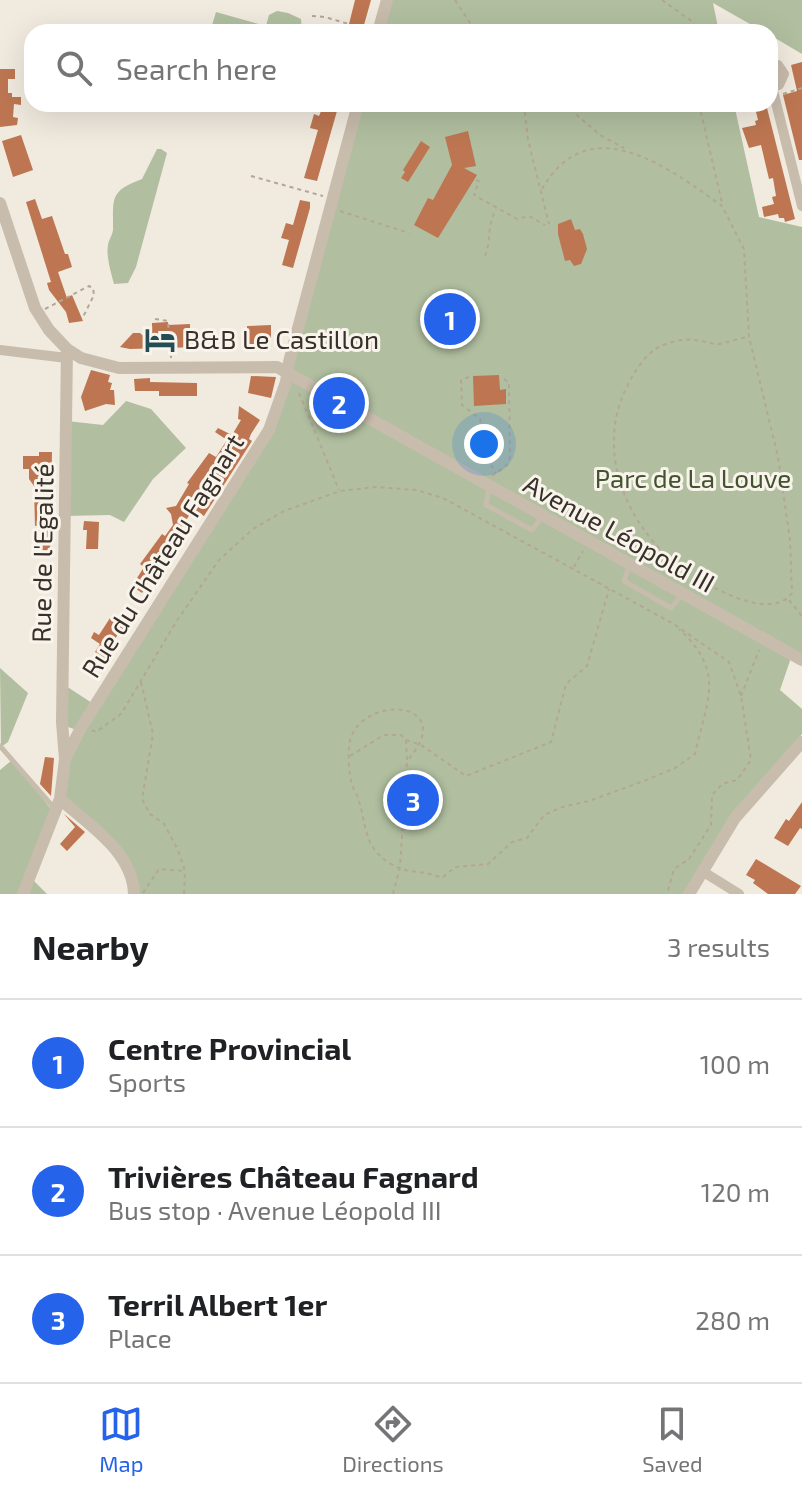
<!DOCTYPE html>
<meta charset="utf-8">
<style>
body{margin:0;font-family:"Exo 2",sans-serif;background:#f2f2f2;color:#202124}
.you{position:absolute;left:484px;top:444px;width:28px;height:28px;margin:-20px;border:6px solid #fff;border-radius:50%;background:#1a73e8;box-shadow:0 0 0 12px #1a73e833}
.badge{display:grid;place-items:center;width:52px;height:52px;border-radius:50%;background:#2563eb;color:#fff;font-size:26px;font-weight:700}
.pin{position:absolute;translate:-50% -50%;border:4px solid #fff;box-shadow:0 2px 8px #0006}
.list{margin:0;padding:0;list-style:none}
h2{display:flex;justify-content:space-between;align-items:center;height:104px;margin:0;padding:0 32px;font-size:34px}
h2 small{font-size:26px;font-weight:400;color:#757577}
.list li{display:grid;grid-template-columns:52px 1fr auto;gap:24px;align-items:center;box-sizing:border-box;height:128px;padding:0 32px;border-top:2px solid #e0e0e0}
.list b{display:block;font-size:30px;white-space:nowrap}
.list p{margin:0;font-size:26px;white-space:nowrap;color:#757577}
.list em{font-size:26px;font-style:normal;color:#757577}
.icon{flex:none;width:44px;height:44px;fill:none;stroke:currentColor;stroke-width:2;stroke-linecap:round;stroke-linejoin:round}
.map{position:relative;flex:none;width:802px;height:894px;overflow:hidden}
.search{position:absolute;background:#fff;box-shadow:0 8px 32px #0002;left:24px;right:24px;top:24px;height:88px;display:flex;align-items:center;gap:20px;box-sizing:border-box;padding:0 28px;border-radius:24px;color:#757577;font-size:30px}
.sheet{height:488px;background:#fff}
nav{display:flex;justify-content:space-around;align-items:center;box-sizing:border-box;height:112px;border-top:2px solid #e0e0e0;background:#fff;font-size:22px;color:#757577}
nav a{display:grid;justify-items:center;gap:4px}
nav .on{color:#2563eb}
.map>svg:first-child{display:block}
</style>
<div class="map">
<svg width="802" height="894" viewBox="0 0 802 894">
<rect width="100%" height="100%" fill="#f1eadf"/>
<path fill="#b1bfa0" d="M387,0H802V54L770,35V32H764L713,3L719,32H379Z
M277,11L288,13L301,19L302,32H210L216,12L266,26L269,15Z
M359,104H734L759,217L802,227V660L792,655L780,690L802,709V734L735,818L695,894H134L130,870L60,799L74,729L68,727L63,684L95,705L269,430Z
M157,149H161L167,153L136,267L128,283L114,284C111,272 106,257 108,245C109,239 114,233 113,227C113,196 111,191 142,179Z
M126,401L151,409L186,448L153,479L124,522L110,515L65,516L67,421L103,425Z
M0,668L28,693L8,742L1,747Z
M12,760L51,809L30,877L47,894H0V770Z"/>
<path fill="#bd7651" d="M355,0H371L362,32H347Z
M802,62V160H799L783,95L797,91L791,65Z
M0,69H15V79H8V93H12V97H21V105L14,104L13,117L18,118L17,125L0,127Z
M324,104H339L317,181L304,178L318,130L310,128L314,114L319,116Z
M754,104H766L795,219L785,222L784,218H779L778,214L764,217L762,207L774,204L772,197L776,196L773,178L769,179L761,145L749,148L742,128L756,125L755,121L758,120Z
M468,131L476,166L464,168L477,175L438,238L414,225L428,198L433,200L452,165L445,137Z
M21,135L33,170L13,177L2,141Z
M421,141L430,147L408,182L401,178L405,172L403,170Z
M35,199L42,219L52,216L65,254H68L72,267L58,272L67,298L72,295L83,321L69,323L66,312L49,290L47,283L51,282L26,202Z
M300,200L310,202V208L293,268L282,265L289,240L281,238L286,223L293,225Z
M571,219L575,230L580,229L583,234L587,249L581,264L574,266L570,260L565,261L558,234V224Z
M168,322V325L190,324V331L198,330V347L130,349L120,347L133,333H140L152,344V323Z
M271,325V338H256V346H247V326Z
M91,370L110,375L108,382L112,383L110,390H114L115,405L106,404L85,411L81,397Z
M499,375L500,390L506,389V404L474,406L473,376Z
M251,376L276,377L271,398L248,393Z
M150,378V382L197,383V396H159V391H135L134,379Z
M239,406L260,420L251,434L249,439L252,441L204,516L193,509L142,593L132,586L144,567L140,564L162,534L165,536L173,525L171,514L166,508L176,506L189,484L187,483L209,453L216,457L227,440L215,432L218,428L232,435L241,420L238,419Z
M39,452H52L50,552H39V525L35,526L34,486L29,479V469H23V456H39Z
M84,521L99,522L98,549H86L87,530H83Z
M110,618L117,623L119,619L127,624L122,632L120,630L105,658L95,652L100,644L91,638L94,632L99,635Z
M45,757L54,758L51,796L40,784Z
M802,802V829L800,828L788,846L774,838L786,819L789,821Z
M64,814L85,832L67,851L60,844L75,827Z
M756,859L801,886L795,894H768L753,883L755,880L746,875Z"/>
<g fill="none" stroke-linecap="round" stroke-linejoin="round">
<path stroke="#b4a696" stroke-width="2" stroke-dasharray="4 4" stroke-linecap="butt" d="M455,0L476,32
M662,0L693,22L697,32
M312,16L325,17L369,30
M783,94L802,88
M524,104L528,140L549,224
M564,104L600,135L624,148
M699,104L722,203
M251,176L323,196
M476,180L479,181L474,195L517,219L529,216L545,225
M542,189C589,107 669,168 722,206L744,249L749,337L778,457L790,540L792,593C768,626 690,577 668,557C657,548 648,535 640,524C615,486 605,438 623,395C630,379 643,355 659,347C669,342 684,338 695,340C703,341 711,344 719,344C729,342 739,338 749,337
M340,211L409,233
M485,256C492,238 486,229 496,209
M45,309L89,286L93,288L94,295L83,317
M155,319L168,321L171,358
M469,377L461,380L462,405L480,419L487,459L496,473
M299,393L339,490
M492,476L507,465L510,457L509,388V382L502,378
M574,567L583,551
M789,600L802,616
M141,682L153,734L142,799L150,814L164,824L178,850L185,871L184,894
M741,696L759,650
M92,730L96,732L121,714L176,622L219,560L253,529L284,511L340,491L376,487L416,490L443,498L672,623L729,662L741,696L751,760L737,780L722,784L712,795L711,825L689,859L674,869L667,894
M406,740L407,761C463,698 354,692 349,747C348,758 349,774 352,784C353,790 358,795 359,801C367,827 363,847 391,864C408,875 423,869 442,878L455,867L488,864L512,842L527,838L544,815L562,807L589,801L649,779L675,768L695,754C706,701 727,673 679,629
M350,756L384,735H401L406,740L421,745L466,776L551,742L566,684L587,666L609,589
M143,893L159,869L184,871
M393,894L400,867L407,761"/>
<path stroke="#c8bcac" stroke-width="5" d="M489,488L486,505L532,530L542,517
M629,566L624,581L671,608L682,595
M0,746L55,809"/>
<path stroke="#c8bcac" stroke-width="10" d="M770,64L778,65L784,74L779,85L770,86
M772,87L802,206
M0,350L67,358
M702,871L739,894"/>
<path stroke="#c8bcac" stroke-width="12" d="M378,32L387,0
M0,203L35,308L49,330L67,349L81,358L119,368L277,367L802,660
M65,759L82,726L269,430L286,382L289,362L358,104
M60,799C89,825 133,852 134,894
M23,894L60,799L65,759L62,722L67,349
M689,894L735,818L802,742"/>
</g>
<defs>
<g id="hotel-bare" transform="scale(2.4)"><path d="M-6-4.5h1.5V1H6V5H4.5V3h-9V5H-6ZM-4 0a1.8 1.8 0 1 1 3.6 0ZM.5 0V-2.5h3Q6-2.5 6 0Z" fill="#234d55" stroke="#f9f4eb" stroke-width="2.5" paint-order="stroke"/></g>
</defs>
<g fill-rule="evenodd">
<use href="#hotel-bare" x="160" y="340"/>
</g>
<g text-anchor="middle" stroke-width="6" stroke-linejoin="round" paint-order="stroke">
<g font-size="26" fill="#372f2a" stroke="#f9f4eb" text-anchor="start">
<text x="184" y="349">B&amp;B Le Castillon</text>
</g>
<g font-size="26" fill="#435330" stroke="#f9f4eb">
<text x="693" y="488">Parc de La Louve</text>
</g>
<g font-size="26" fill="#372f2a" stroke="#f9f4eb">
<text transform="translate(619 534) rotate(29)" y="9">Avenue Léopold III</text>
<text transform="translate(43 553) rotate(-89)" y="9">Rue de l'Egalité</text>
<text transform="translate(163 556) rotate(-58)" y="9">Rue du Château Fagnart</text>
</g>
</g>
</svg>
<div class="you"></div>
<div class="pin badge" style="left:450px;top:319px">1</div>
<div class="pin badge" style="left:339px;top:403px">2</div>
<div class="pin badge" style="left:413px;top:800px">3</div>
<div class="search"><svg class="icon" aria-label="search" viewBox="0 0 24 24"><circle cx="10" cy="10" r="6"/><path d="M15 15l6 6"/></svg>Search here</div>
</div>
<section class="sheet">
<h2>Nearby<small>3 results</small></h2>
<ul class="list">
<li><span class="badge">1</span><div><b>Centre Provincial</b><p>Sports</p></div><em>100 m</em></li>
<li><span class="badge">2</span><div><b>Trivières Château Fagnard</b><p>Bus stop · Avenue Léopold III</p></div><em>120 m</em></li>
<li><span class="badge">3</span><div><b>Terril Albert 1er</b><p>Place</p></div><em>280 m</em></li>
</ul>
</section>
<nav>
<a class="on"><svg class="icon" aria-label="map" viewBox="0 0 24 24"><path d="M3 6l6-2 6 2 6-2v14l-6 2-6-2-6 2zM9 4v14M15 6v14"/></svg>Map</a>
<a><svg class="icon" aria-label="directions" viewBox="0 0 24 24"><path d="M12 3l9 9-9 9-9-9zM9 14v-3h6M13 9l2 2-2 2"/></svg>Directions</a>
<a><svg class="icon" aria-label="saved" viewBox="0 0 24 24"><path d="M7 4h10v16l-5-4-5 4z"/></svg>Saved</a>
</nav>
